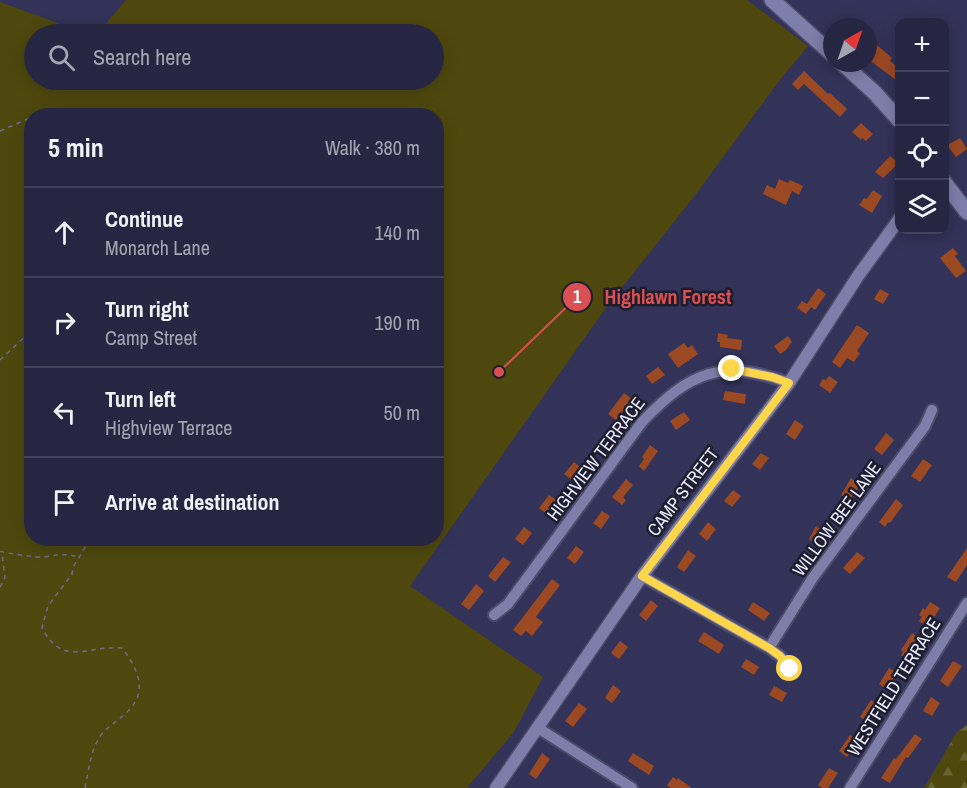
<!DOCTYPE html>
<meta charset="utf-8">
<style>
body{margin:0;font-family:"Archivo Narrow",sans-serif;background:#32324d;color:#f1f3f6}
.controls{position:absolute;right:18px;top:18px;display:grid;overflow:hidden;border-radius:12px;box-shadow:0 3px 15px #0003}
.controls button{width:54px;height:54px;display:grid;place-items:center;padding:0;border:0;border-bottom:2px solid #42435b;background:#262642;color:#f1f3f6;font:30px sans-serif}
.compass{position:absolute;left:823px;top:18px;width:54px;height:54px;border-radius:50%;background:#262642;box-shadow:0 3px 15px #0003;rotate:40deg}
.stop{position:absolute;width:18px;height:18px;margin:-14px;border:4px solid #ffd54a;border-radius:50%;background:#fff}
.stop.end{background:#ffd54a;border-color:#fff;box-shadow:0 2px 6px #0008}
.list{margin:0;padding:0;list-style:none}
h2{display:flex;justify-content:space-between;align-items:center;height:78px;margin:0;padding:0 24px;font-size:26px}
h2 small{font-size:20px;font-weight:400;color:#a4a5b2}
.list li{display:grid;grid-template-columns:39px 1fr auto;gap:18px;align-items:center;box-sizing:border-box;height:90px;padding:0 24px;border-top:2px solid #42435b}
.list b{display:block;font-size:22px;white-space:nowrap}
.list p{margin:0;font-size:20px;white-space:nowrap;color:#a4a5b2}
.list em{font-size:20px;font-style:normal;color:#a4a5b2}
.icon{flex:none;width:33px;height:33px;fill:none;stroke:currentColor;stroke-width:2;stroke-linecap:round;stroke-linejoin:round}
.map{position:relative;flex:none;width:967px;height:788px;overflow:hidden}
.search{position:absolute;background:#262642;box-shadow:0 3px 15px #0003;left:24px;top:24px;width:420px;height:66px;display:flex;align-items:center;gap:15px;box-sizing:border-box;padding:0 21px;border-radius:33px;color:#a4a5b2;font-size:22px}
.panel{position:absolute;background:#262642;box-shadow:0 3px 15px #0003;left:24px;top:108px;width:420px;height:438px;border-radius:24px}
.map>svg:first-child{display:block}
</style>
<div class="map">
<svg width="967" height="788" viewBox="0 0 967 788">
<defs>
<pattern id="forest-firs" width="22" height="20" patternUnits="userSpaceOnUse" patternTransform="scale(1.5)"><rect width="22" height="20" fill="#4e480e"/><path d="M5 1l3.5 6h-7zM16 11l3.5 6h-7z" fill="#686332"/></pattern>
</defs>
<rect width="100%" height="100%" fill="#333258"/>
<path fill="url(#forest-firs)" d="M967,725V788H924L957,732Z"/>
<path fill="#4e480e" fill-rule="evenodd" d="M126,0H747L808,46L779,81L696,194L605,309L410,586L543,677L514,732L467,788H0V2L88,34H34V80H434V34H97ZM32,116H436V538H32Z"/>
<path fill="#9b4922" d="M871,40L892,58L890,61L900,69V83L868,59V43Z
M804,71L828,94L830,93L847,109L840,117L804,84L798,90L792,84Z
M861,123L873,134L866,141L862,138L861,140L852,132Z
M960,138L967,149L956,157L947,145Z
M890,156L899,163L883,178L875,172Z
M779,179L788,183L790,180L803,186L799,195L792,191L786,205L763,194L767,185L775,189Z
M873,190L882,196L872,213L859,205L864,198L867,199Z
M953,248L958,254L955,256L966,271L956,278L940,258Z
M818,288L826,294L815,310L811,307L806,314L797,308L802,301L807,304Z
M880,289L889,294L883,304L874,299Z
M857,325L869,333L857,351L860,353L854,362L847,358L840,368L832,362Z
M718,333L728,335L727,338L742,340L741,350L720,347V342H717Z
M788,336L792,342L786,350L780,354L774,346Z
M684,343L688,348L692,345L698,354L678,368L668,354Z
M658,367L665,375L652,384L646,376Z
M829,376L838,382L830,393L819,385L823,379L826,380Z
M725,391L746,394L745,404L723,400Z
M624,393L632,399L616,420L608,414Z
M684,412L690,420L676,430L670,421Z
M795,420L804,426L795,440L786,434Z
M886,433L894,440L882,455L874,449Z
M650,445L658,451L644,471L639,466L644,459L642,457Z
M761,453L769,458L760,470L752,464Z
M923,459L932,465L920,482L911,476Z
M574,462L581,468L572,480L564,474Z
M851,478L860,485L849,501L841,495Z
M626,479L633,485L623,497L626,500L622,505L612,497Z
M733,490L741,496L732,507L724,501Z
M549,495L558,501L548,515L539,508Z
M896,499L903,505L890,523L888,522L885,527L879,522Z
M602,511L610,516L601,529L593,523Z
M708,522L716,529L707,541L699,534Z
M816,526L824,532L816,545L809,539Z
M524,527L532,533L523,545L515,539Z
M576,546L584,552L575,564L567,558Z
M967,548V565L956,582L947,577Z
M688,550L696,556L684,572L677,567Z
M857,552L865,558L850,574L843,568Z
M503,557L511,562L495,582L488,576Z
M552,579L560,585L536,617L543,622L532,636L526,631L521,636L513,630Z
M476,584L484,591L469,610L461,604Z
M651,600L658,606L646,621L639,615Z
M753,602L770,613L764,621L748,610Z
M930,602L940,608L928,627L919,621L922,617L919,615L923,608L925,610Z
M704,632L724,645L719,654L698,641Z
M912,633L920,638L907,659L901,655L903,652L901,650Z
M620,641L628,647L619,659L611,653Z
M746,659L759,667L754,675L741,667Z
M953,661L962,666L948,687L940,681Z
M889,668L898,673L888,691L879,684Z
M613,685L621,691L612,703L605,698Z
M774,686L787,693L782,702L769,695Z
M931,697L940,703L932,716L923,711Z
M871,700L879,705L868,722L860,717Z
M579,703L587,709L573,727L565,721Z
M915,734L922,739L908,758L906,757L890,783L881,778L894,758L896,759Z
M850,735L858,740L847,757L839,751Z
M542,753L550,759L536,779L529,774Z
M633,753L654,766L649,775L628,761Z
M829,768L838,773L828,788H822L818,785Z
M673,777L677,780L678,778L692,788H671L667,785Z"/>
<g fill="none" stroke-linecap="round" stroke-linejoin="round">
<g stroke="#4d4b6a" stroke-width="14">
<path id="minor" d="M642,576L769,648L780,656L790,669
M494,615L508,604L642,422C690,372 721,358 789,383
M769,648L812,579L925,426L932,410
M538,728L632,788
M850,788L967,603"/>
</g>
<g stroke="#4d4b6a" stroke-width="15">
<path id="tertiary" d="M496,788L642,576L789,383L858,276L900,218"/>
</g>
<g stroke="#4d4b6a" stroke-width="18">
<path id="secondary" d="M772,0L832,54
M842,63L875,93L900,121
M944,182L967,212"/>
</g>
<path stroke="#6c6b8b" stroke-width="1.5" stroke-dasharray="4.5 4.5" stroke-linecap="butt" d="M36,116L65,110L83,116
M0,131L32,117
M0,360L32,330
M0,551C3,553 40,558 44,557C57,555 65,553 78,557
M0,587L5,578L2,553
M85,788C89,769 90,751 101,735C109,725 121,719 129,710C149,690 136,666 122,648C86,645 64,668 42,628L48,606L72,574L73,567L91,538"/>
<use href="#minor" stroke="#7e7eaa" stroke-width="10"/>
<use href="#tertiary" stroke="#7e7eaa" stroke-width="12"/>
<use href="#secondary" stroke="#7e7eaa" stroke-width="15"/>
</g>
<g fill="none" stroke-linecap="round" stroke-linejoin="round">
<path stroke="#ffd54a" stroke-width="8" d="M732,369L772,377L789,383L642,576L769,648L780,656L790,669"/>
</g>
<g text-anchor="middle" stroke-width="5" stroke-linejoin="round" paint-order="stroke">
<g font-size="18" fill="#e9eafd" stroke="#1d1d2e">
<text transform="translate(596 459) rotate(-53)" y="6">HIGHVIEW TERRACE</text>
<text transform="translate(683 492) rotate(-53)" y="6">CAMP STREET</text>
<text transform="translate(837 519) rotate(-54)" y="6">WILLOW BEE LANE</text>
<text transform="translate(894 687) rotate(-58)" y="6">WESTFIELD TERRACE</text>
</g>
</g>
<path fill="none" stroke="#da4f53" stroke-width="2" d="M499 372L577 297"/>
<g fill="#da4f53" stroke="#1d1d2e" stroke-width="2">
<circle cx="499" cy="372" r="6"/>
<circle cx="577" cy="297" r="15"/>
</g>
<g font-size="18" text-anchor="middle" font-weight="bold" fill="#fff">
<text x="577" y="303">1</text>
</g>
<g font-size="20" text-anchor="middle" font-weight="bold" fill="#da4f53" stroke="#1d1d2e" stroke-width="5" stroke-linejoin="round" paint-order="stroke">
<text x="668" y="304">Highlawn Forest</text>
</g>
</svg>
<div class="controls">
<button>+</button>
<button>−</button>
<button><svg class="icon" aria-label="locate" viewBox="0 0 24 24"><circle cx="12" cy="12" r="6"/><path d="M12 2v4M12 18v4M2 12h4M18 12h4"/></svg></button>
<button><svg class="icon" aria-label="layers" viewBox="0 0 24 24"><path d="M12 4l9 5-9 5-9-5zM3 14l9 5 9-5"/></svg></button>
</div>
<svg class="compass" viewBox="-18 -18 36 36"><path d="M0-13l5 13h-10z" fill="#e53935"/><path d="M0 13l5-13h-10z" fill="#a4a5b2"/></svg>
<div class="stop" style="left:790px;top:669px"></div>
<div class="stop end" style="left:732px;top:369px"></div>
<div class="search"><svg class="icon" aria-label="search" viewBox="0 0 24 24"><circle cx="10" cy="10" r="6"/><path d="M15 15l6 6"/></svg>Search here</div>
<section class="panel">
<h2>5 min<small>Walk · 380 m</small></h2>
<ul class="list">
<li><svg class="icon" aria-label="ahead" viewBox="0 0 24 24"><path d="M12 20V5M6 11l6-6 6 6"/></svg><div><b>Continue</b><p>Monarch Lane</p></div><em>140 m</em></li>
<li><svg class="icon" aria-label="right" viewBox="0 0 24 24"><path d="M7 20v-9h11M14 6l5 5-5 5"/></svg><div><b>Turn right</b><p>Camp Street</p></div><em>190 m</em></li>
<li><svg class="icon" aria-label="left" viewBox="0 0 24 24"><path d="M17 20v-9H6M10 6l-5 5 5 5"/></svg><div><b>Turn left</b><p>Highview Terrace</p></div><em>50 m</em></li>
<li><svg class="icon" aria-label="arrive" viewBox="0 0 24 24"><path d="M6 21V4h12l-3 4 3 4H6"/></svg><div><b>Arrive at destination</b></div></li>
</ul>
</section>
</div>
